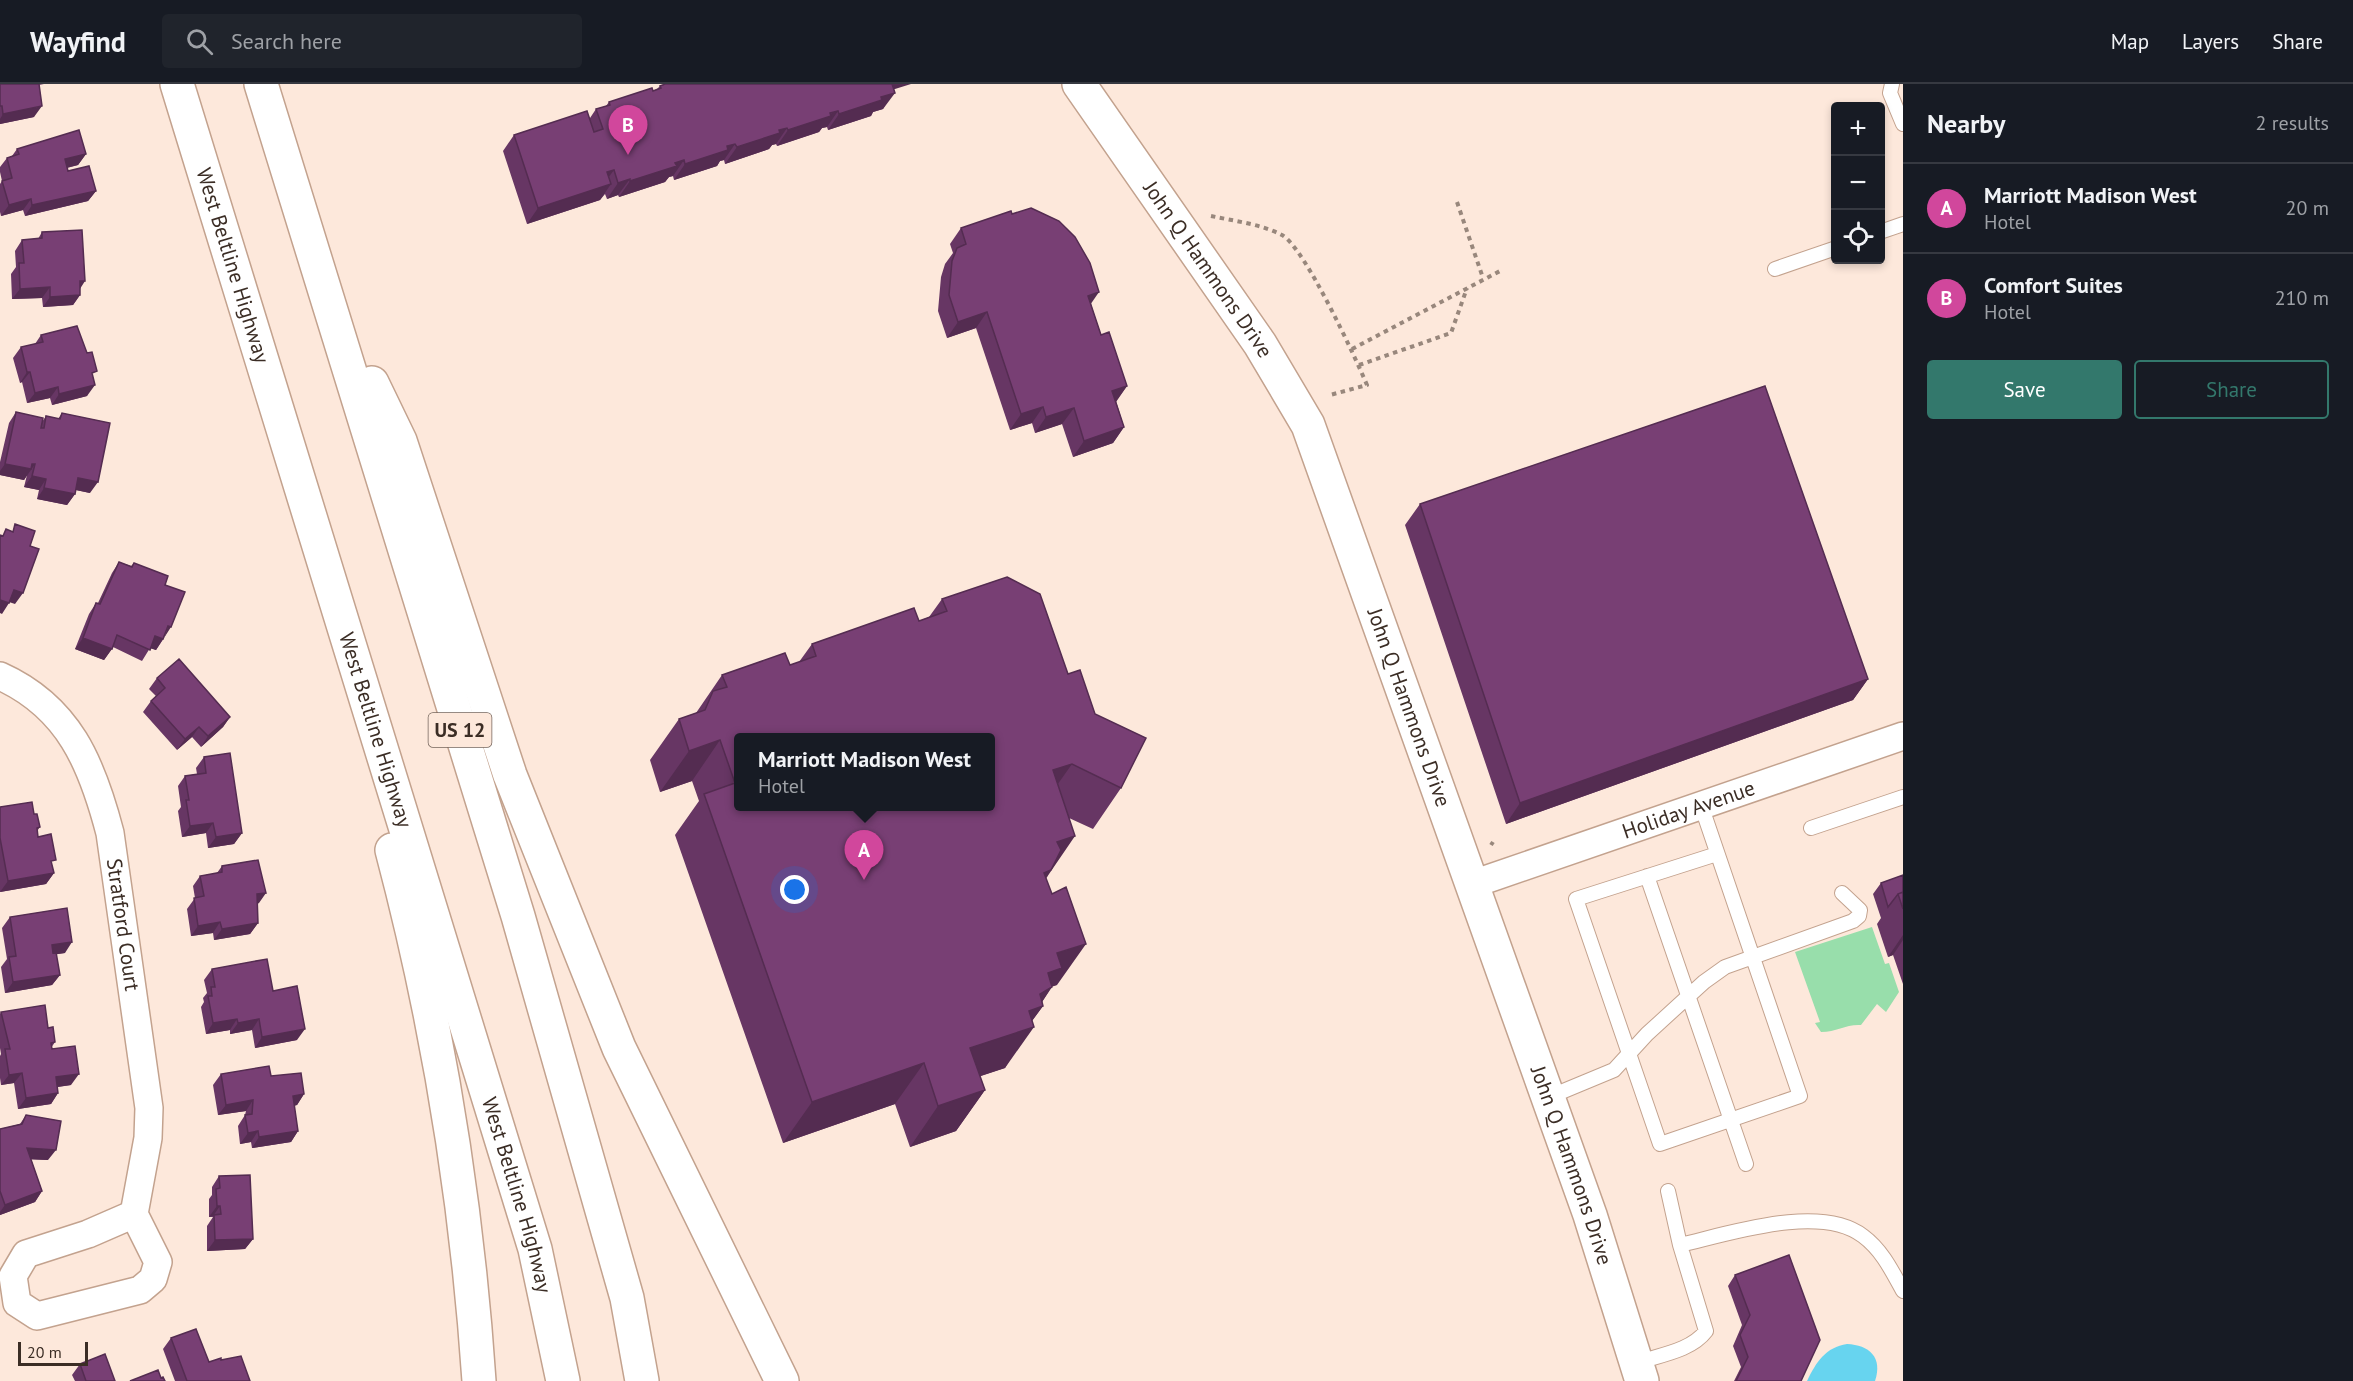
<!DOCTYPE html>
<meta charset="utf-8">
<style>
body{margin:0;font-family:"PT Sans",sans-serif;background:#20242c;color:#f1f3f6}
.controls{position:absolute;right:18px;top:18px;display:grid;overflow:hidden;border-radius:6px;box-shadow:0 3px 9px #0003}
.controls button{width:54px;height:54px;display:grid;place-items:center;padding:0;border:0;border-bottom:2px solid #363941;background:#171b24;color:#f1f3f6;font:30px sans-serif}
.scale{position:absolute;left:18px;bottom:15px;width:70px;box-sizing:border-box;padding-left:6px;border:3px solid #3b2d25;border-top:0;font-size:16px;line-height:21px;white-space:nowrap;color:#3b2d25;-webkit-text-stroke:4px #fde8db;paint-order:stroke}
.you{position:absolute;left:795px;top:806px;width:21px;height:21px;margin:-15px;border:4px solid #fff;border-radius:50%;background:#1a73e8;box-shadow:0 0 0 9px #1a73e833}
.badge{display:grid;place-items:center;width:39px;height:39px;border-radius:50%;background:#33786c;color:#fff;font-size:20px;font-weight:700}
.pin{position:absolute;translate:-50% -50px;filter:drop-shadow(0 2px 3px #0008)}
.pin::after{content:'';position:absolute;top:32px;width:21px;height:18px;background:inherit;clip-path:polygon(0 0,100% 0,50% 100%)}
.popup{position:absolute;left:734px;top:649px;width:261px;height:78px;box-sizing:border-box;display:grid;place-content:center;border-radius:6px;background:#171b24;filter:drop-shadow(0 2px 4px #0005);font-size:20px;white-space:nowrap;color:#9ea1a6}
.popup b{font-size:22px;color:#f1f3f6}
.popup::after{content:'';position:absolute;left:50%;top:100%;margin-left:-12px;border:12px solid transparent;border-top-color:#171b24}
.list{margin:0;padding:0;list-style:none}
h2{display:flex;justify-content:space-between;align-items:center;height:78px;margin:0;padding:0 24px;font-size:26px}
h2 small{font-size:20px;font-weight:400;color:#9ea1a6}
.list li{display:grid;grid-template-columns:39px 1fr auto;gap:18px;align-items:center;box-sizing:border-box;height:90px;padding:0 24px;border-top:2px solid #363941}
.list b{display:block;font-size:22px;white-space:nowrap}
.list p{margin:0;font-size:20px;white-space:nowrap;color:#9ea1a6}
.list em{font-size:20px;font-style:normal;color:#9ea1a6}
.actions{display:flex;gap:12px;padding:18px 24px}
.actions a{flex:1;padding:14px 0;border:2px solid #33786c;border-radius:6px;text-align:center;font-size:21px;color:#33786c}
.actions .main{background:#33786c;color:#fff}
.icon{flex:none;width:33px;height:33px;fill:none;stroke:currentColor;stroke-width:2;stroke-linecap:round;stroke-linejoin:round}
.map{position:relative;flex:none;width:1903px;height:1297px;overflow:hidden}
header{display:flex;align-items:center;gap:36px;box-sizing:border-box;height:84px;padding:0 30px;background:#171b24;border-bottom:2px solid #363941}
header strong{font-size:28px}
nav{display:flex;gap:33px;margin-inline-start:auto;font-size:21px}
.search{width:420px;height:54px;background:#20242c;display:flex;align-items:center;gap:15px;box-sizing:border-box;padding:0 21px;border-radius:6px;color:#9ea1a6;font-size:22px}
main{display:flex}
aside{flex:1;background:#171b24}
.map>svg:first-child{display:block}
</style>
<header>
<strong>Wayfind</strong>
<div class="search"><svg class="icon" aria-label="search" viewBox="0 0 24 24"><circle cx="10" cy="10" r="6"/><path d="M15 15l6 6"/></svg>Search here</div>
<nav><a>Map</a><a>Layers</a><a>Share</a></nav>
</header>
<main>
<div class="map">
<svg width="1903" height="1297" viewBox="0 0 1903 1297">
<rect width="100%" height="100%" fill="#fde8db"/>
<path fill="#98deab" d="M1872,843L1885,880L1889,879L1899,908L1886,928L1877,920L1861,941C1846,940 1837,948 1821,948L1815,939L1820,938L1795,868Z"/>
<path fill="#67d4ef" d="M1847,1260C1869,1261 1883,1273 1875,1297H1807C1816,1278 1826,1263 1847,1260Z"/>
<g fill="none" stroke-linecap="round" stroke-linejoin="round">
<g stroke="#c3a28e" stroke-width="16">
<path id="lane" d="M1892,0L1890,9L1903,40
M1880,148L1903,140
M1775,185L1836,164
M1701,721C1734,818 1767,915 1800,1012L1660,1060L1576,815L1717,770
M1811,744L1903,713
M1647,792L1746,1080
M1549,1013L1614,986L1647,950L1704,898L1725,883L1853,837L1859,832L1860,826L1842,809
M1680,1161C1728,1150 1820,1119 1863,1152C1882,1166 1892,1187 1903,1207
M1636,1279C1659,1271 1691,1267 1706,1247L1680,1161L1668,1107"/>
</g>
<g stroke="#c3a28e" stroke-width="30">
<g id="street">
<path id="s1" d="M0,592C69,623 92,680 110,749L149,1024L148,1054L134,1130L158,1178L153,1195L140,1206L37,1232L17,1219L13,1192L26,1170L88,1150L134,1130"/>
<path id="s2" d="M1473,800L1903,652"/>
</g>
</g>
<g stroke="#c3a28e" stroke-width="36">
<g id="secondary">
<path id="s3" d="M1079,0L1260,260L1308,341L1590,1131L1642,1297"/>
</g>
</g>
<g stroke="#c3a28e" stroke-width="36">
<g id="highway">
<path id="s4" d="M177,0L535,1165L563,1297"/>
<path d="M261,0L518,832L627,1214L642,1297"/>
<path d="M372,299L400,357L510,691L619,964L782,1297"/>
<path d="M392,766C438,940 467,1117 479,1297"/>
</g>
</g>
<path stroke="#98877c" stroke-width="4" stroke-dasharray="4.5 4.5" stroke-linecap="butt" d="M1457,118L1483,194
M1211,132C1234,137 1261,140 1282,151C1305,164 1355,273 1367,301L1330,311
M1352,265L1500,187
M1359,281L1451,249L1467,204
M1491,761L1493,758"/>
<use href="#lane" stroke="#fff" stroke-width="14"/>
<use href="#street" stroke="#fff" stroke-width="27"/>
<use href="#secondary" stroke="#fff" stroke-width="33"/>
<use href="#highway" stroke="#fff" stroke-width="33"/>
</g>
<path fill="#673664" d="M0,0H44L39,1L34,33L0,40Z
M660,2L894,6L883,25L873,28L871,32L828,46L827,43L822,44L819,48L777,62L776,60L772,61L769,65L725,80L724,76L720,77L717,82L674,96L673,92L669,93L665,98L619,113L618,111L607,115L605,110L600,116L527,140L503,67L514,51L590,34L596,25L606,22L609,18L653,7L657,5Z
M17,65L86,70L78,81L67,84L68,87L96,107L88,117L25,132L23,126L1,132L0,128V100L2,97L0,88V83L7,74L12,72Z
M1012,130L1091,220L1101,251L1127,302L1116,317L1124,343L1113,359L1073,373L1062,340L1035,349L1032,339L1010,346L976,244L947,254L938,227L941,193L945,180L953,169L950,160L961,144Z
M42,148L80,205V211L73,221L43,223L42,214L12,215L11,190L16,183L15,167L22,156L38,155Z
M41,251L93,293L87,312L52,321L50,314L27,319L22,298L20,299L13,274L21,263L35,260Z
M16,328L42,338L46,332L58,335L62,329L90,409L76,406L75,410L67,421L37,415L39,406L24,403L27,391L24,396L0,391V378L9,339Z
M1420,420L1868,595L1853,616L1506,740L1405,441Z
M119,478L131,482L134,479L165,501L164,554L156,566L150,564L142,577L113,563L104,576L75,565L89,530L96,519H98L112,489Z
M942,515L1068,590L1121,704L1093,745L1069,734L1047,793L1045,794L1057,901L1052,902L1042,918L1043,922L1032,937L1005,984L980,992L985,1006L956,1047L910,1063L895,1020L783,1059L675,751L699,717L692,697L660,708L650,676L679,635L696,629L722,591L790,581L799,578L812,560L919,537L929,533Z
M157,594L230,633L223,643L201,663L192,653L177,666L143,628L151,617L156,612L149,605Z
M204,673L242,749L234,760L208,764L206,749L182,753L178,727L181,723L178,702L185,692L197,690L196,684Z
M0,723L34,730L40,743L37,747L38,753L52,781L54,789L46,800L0,808Z
M222,782L259,819L257,820L258,839L250,850L214,856L213,849L191,852L187,825L195,814L193,802L200,792L217,789Z
M1903,791V900L1893,871L1888,873L1877,840L1881,834L1873,810L1881,799Z
M10,833L65,869L56,870L60,891L52,901L5,909L1,883L7,875L2,844Z
M212,885L273,907L297,956L255,964L252,946L230,950V946L206,950L201,923L204,918L203,914L207,909L204,896Z
M1,928L48,944L55,958L51,964L71,1001L58,1003V1009L51,1020L18,1025L14,999L1,1001L0,994V972L1,970L0,964V930Z
M221,990L271,992L304,1010L297,1021L294,1022L298,1047L291,1058L252,1064L251,1058L240,1060L238,1042L245,1031L246,1027L218,1031L213,1001Z
M26,1031L48,1076L31,1075L42,1107L35,1118L0,1131V1045L20,1040Z
M219,1092L253,1155L245,1165L207,1167V1142L213,1133H209V1115L212,1111V1103Z
M1735,1191L1801,1297H1734L1741,1283L1733,1262L1742,1241L1728,1202Z
M171,1254L209,1278L221,1276L250,1297H175L163,1265Z
M80,1280L115,1297H75L72,1291Z"/>
<path fill="#542c51" d="M886,0H911L879,10Z
M895,9L883,25L873,28L871,32L828,46L839,30L881,13Z
M42,22L34,33L0,40V35L3,30Z
M838,27L827,43L822,44L819,48L777,62L788,46Z
M787,44L776,60L772,61L769,65L725,80L737,63L779,46Z
M735,60L724,76L720,77L717,82L674,96L685,80L727,62Z
M86,70L78,81L57,86L65,75Z
M684,76L673,92L669,93L665,98L619,113L630,97L675,79Z
M614,86L602,102L607,88Z
M630,95L618,111L607,115L618,99Z
M611,100L600,116L527,140L538,124Z
M96,107L88,117L25,132L32,121Z
M31,115L23,126L1,132L9,121Z
M80,197H85L78,208Z
M50,203L42,214L12,215L20,205Z
M1099,208L1088,224V212Z
M80,211L73,221L43,223L50,213Z
M987,228L976,244L947,254L958,238Z
M27,288H30L22,298L20,299Z
M95,301L87,312L52,321L59,310Z
M1127,302L1116,318L1112,307Z
M58,303L50,314L27,319L35,309Z
M1043,323L1032,339L1010,346L1021,330Z
M1074,324L1062,340L1035,349L1046,333Z
M1124,343L1113,359L1073,373L1084,357Z
M5,380H35L24,396L0,391V387Z
M32,392L46,395L39,406L24,403Z
M78,394L98,398L90,409L71,405Z
M44,404L75,410L67,421L37,415Z
M14,506L23,509L15,520L6,517Z
M0,516L9,519L2,530L0,529Z
M168,542L171,543L164,554Z
M155,552L163,555L156,566L147,563Z
M83,554L112,565L104,576L75,565Z
M1868,595L1853,616L1506,740L1520,719Z
M230,633L223,643L201,663L208,652Z
M199,643L192,653L177,666L185,655Z
M720,656L692,697L660,708L689,667Z
M1072,680L1043,721L1053,686Z
M213,739L206,749L182,753L190,742Z
M242,749L234,760L208,764L216,753Z
M1075,752L1047,793L1022,826L1057,758Z
M54,789L46,800L0,808L8,797Z
M266,809L259,819L249,821L257,810Z
M220,838L213,849L191,852L198,842Z
M258,839L250,850L214,856L222,845Z
M1903,851V856L1893,871L1888,873Z
M72,858L65,869L45,872L52,861Z
M1086,860L1057,901L1048,904L1052,903L1038,924L1043,922L1026,945L1034,943L1005,984L942,1005L970,964L1057,869Z
M60,891L52,901L5,909L13,898Z
M237,935L230,946L206,950L213,939Z
M259,935L252,946L230,950L238,939Z
M305,945L297,956L255,964L262,953Z
M924,979L895,1020L783,1059L812,1018Z
M22,989L14,999L1,1001L9,991Z
M79,990L71,1001L49,1004L56,993Z
M985,1006L956,1047L910,1063L938,1022Z
M58,1009L51,1020L18,1025L26,1014Z
M304,1010L297,1021L285,1023L293,1012Z
M253,1016L246,1027L218,1031L226,1021Z
M258,1047L251,1058L240,1060L248,1049Z
M298,1047L291,1058L252,1064L259,1053Z
M27,1064L56,1066L48,1076L19,1075Z
M42,1107L35,1118L0,1131V1128L5,1121Z
M217,1122H220L213,1132L209,1133Z
M253,1155L245,1165L207,1167L215,1156Z"/>
<path fill="#783f74" stroke="#542c51" stroke-width="1.5" fill-rule="evenodd" d="M0,0H39L42,22L3,30L2,22H0Z
M665,0H892L895,9L881,13L882,16L839,30L838,27L830,29L831,32L788,46L787,44L779,46L780,49L737,63L735,60L727,62L728,66L685,80L684,76L675,79L677,82L630,97V95L618,99L614,86L607,88L611,100L538,124L514,51L587,27L594,48L603,45L596,25L610,21L609,18L652,4L653,7L661,4L660,2Z
M79,46L86,70L65,75L68,87L89,82L96,107L32,121L31,115L9,121L2,97L12,94L7,74L19,70L17,65Z
M1031,124L1059,137L1075,153L1090,179L1099,208L1088,212L1101,251L1109,248L1127,302L1112,307L1124,343L1084,357L1074,324L1046,333L1043,323L1021,330L987,228L958,238L949,211L952,177L957,164L966,160L961,144L1011,127L1012,130Z
M82,146L85,197H80V211L50,213V203L20,205L19,179H24L22,156L42,154V148Z
M77,242L87,269L92,268L97,287L92,289L95,301L59,310L58,303L35,309L30,288H27L21,263L43,258L41,251Z
M1765,302L1868,595L1520,719L1420,420Z
M16,328L43,334L41,344H44L46,332L60,335L62,329L110,339L98,398L78,394L75,410L44,404L46,395L32,392L35,380H32L31,385L5,380Z
M15,440L35,447L30,462L39,465L23,509L14,506L9,519L0,516V451L3,452L6,445L13,448Z
M119,478L132,483L134,479L168,492L165,501L185,508L171,543L168,542L163,555L155,552L150,566L117,551L112,565L83,554L96,519L100,520Z
M1007,493L1040,510L1068,590L1080,586L1095,630L1146,654L1121,704L1072,680L1053,686L1075,752L1057,758L1061,766L1051,786L1044,789L1052,810L1066,803L1086,860L1057,869L1062,884L1048,889L1052,903L1040,910L1043,922L1029,927L1034,943L970,964L985,1006L938,1022L924,979L812,1018L704,710L735,699L720,656L689,667L679,635L705,626L713,607L727,603L722,591L785,569L790,581L816,572L812,560L914,524L919,537L947,527L942,515ZM738,654H990V723H738Z
M179,575L230,633L208,652L199,643L185,655L151,617L165,604L157,594Z
M230,669L242,749L216,753L213,739L190,742L186,716H189L185,692L206,689L204,673Z
M32,718L34,730H37L40,743L37,744L38,753L51,750L56,776L51,777L54,789L8,797L0,754V723Z
M258,776L266,809L257,810L258,839L222,845L220,838L198,842L194,814L204,812L200,792L222,788V782Z
M1903,791V808L1898,810L1888,823L1881,799Z
M1903,808V825L1898,810Z
M67,824L72,858L52,861L53,869L56,868L60,891L13,898L9,873L16,872L10,833Z
M267,875L273,907L297,902L305,945L262,953L259,935L238,939L237,935L213,939L208,912H212L211,903H215L212,885Z
M45,921L48,944L53,943L55,958L51,959L52,965L75,962L79,990L56,993L58,1009L26,1014L22,989L9,991L5,965H10L1,928Z
M269,982L271,992L301,989L304,1010L293,1012L298,1047L259,1053L258,1047L248,1049L245,1031L252,1030L253,1016L226,1021L221,990Z
M26,1031L61,1037L56,1066L27,1064L42,1107L5,1121L0,1107V1045L22,1040Z
M250,1091L253,1155L215,1156L214,1131L221,1130L220,1122H217L216,1105L220,1104L219,1092Z
M1789,1171L1820,1256L1801,1297H1736L1748,1273L1740,1251L1750,1231L1735,1191Z
M196,1245L209,1278L221,1274V1276L241,1272L250,1297H187L171,1254Z
M105,1270L115,1297H86L80,1280Z
M158,1286L161,1294L163,1293L165,1297H130Z"/>
<g text-anchor="middle" stroke-width="6" stroke-linejoin="round" paint-order="stroke">
<rect fill="#fde8db" stroke="#75655c" stroke-width="1.5" x="428.5" y="629" width="63" height="34" rx="4.5"/>
<g font-size="20" font-weight="bold" fill="#3b2d25">
<text x="460" y="653">US 12</text>
</g>
<g font-size="21" fill="#3b2d25" stroke="#fde8db">
<text dy="7" stroke="none"><textPath href="#s4" startOffset="190">West Beltline Highway</textPath></text>
<text dy="7" stroke="none"><textPath href="#s3" startOffset="226">John Q Hammons Drive</textPath></text>
<text dy="7" stroke="none"><textPath href="#s3" startOffset="711">John Q Hammons Drive</textPath></text>
<text dy="7" stroke="none"><textPath href="#s4" startOffset="676">West Beltline Highway</textPath></text>
<text dy="7" stroke="none"><textPath href="#s2" startOffset="228">Holiday Avenue</textPath></text>
<text dy="7" stroke="none"><textPath href="#s1" startOffset="292">Stratford Court</textPath></text>
<text dy="7" stroke="none"><textPath href="#s3" startOffset="1197">John Q Hammons Drive</textPath></text>
<text dy="7" stroke="none"><textPath href="#s4" startOffset="1162">West Beltline Highway</textPath></text>
</g>
</g>
</svg>
<div class="controls">
<button>+</button>
<button>−</button>
<button><svg class="icon" aria-label="locate" viewBox="0 0 24 24"><circle cx="12" cy="12" r="6"/><path d="M12 2v4M12 18v4M2 12h4M18 12h4"/></svg></button>
</div>
<div class="scale">20 m</div>
<div class="you"></div>
<div class="pin badge" style="left:864px;top:796px;background:#d1479c">A</div>
<div class="popup"><b>Marriott Madison West</b>Hotel</div>
<div class="pin badge" style="left:628px;top:71px;background:#d1479c">B</div>
</div>
<aside>
<h2>Nearby<small>2 results</small></h2>
<ul class="list">
<li><span class="badge" style="background:#d1479c">A</span><div><b>Marriott Madison West</b><p>Hotel</p></div><em>20 m</em></li>
<li><span class="badge" style="background:#d1479c">B</span><div><b>Comfort Suites</b><p>Hotel</p></div><em>210 m</em></li>
</ul>
<div class="actions"><a class="main">Save</a><a>Share</a></div>
</aside>
</main>
